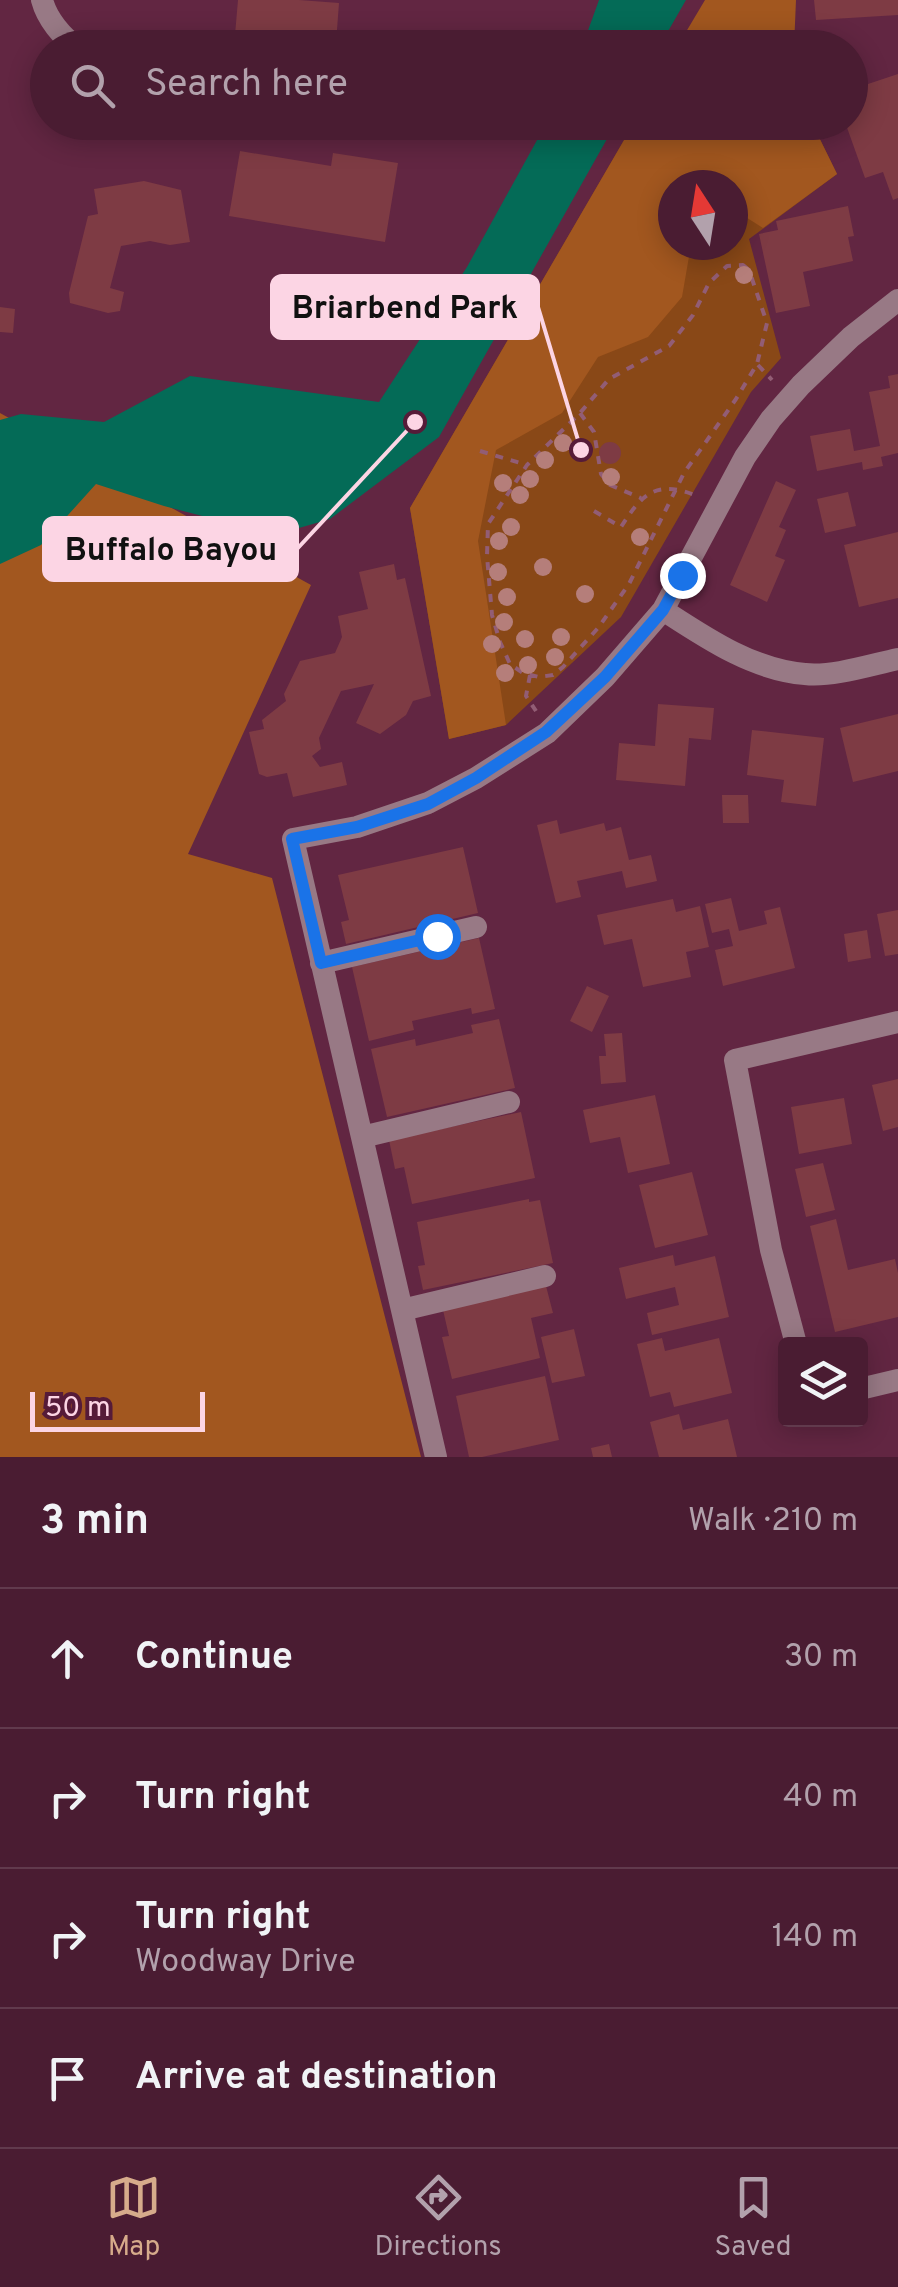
<!DOCTYPE html>
<meta charset="utf-8">
<style>
body{margin:0;font-family:Overpass,sans-serif;background:#54293e;color:#f1f3f6}
.controls{position:absolute;right:30px;bottom:30px;display:grid;overflow:hidden;border-radius:10px;box-shadow:0 5px 25px #0003}
.controls button{width:90px;height:90px;display:grid;place-items:center;padding:0;border:0;border-bottom:2px solid #613a4d;background:#4a1c32;color:#f1f3f6;font:50px sans-serif}
.compass{position:absolute;left:658px;top:170px;width:90px;height:90px;border-radius:50%;background:#4a1c32;box-shadow:0 5px 25px #0003;rotate:348deg}
.scale{position:absolute;left:30px;bottom:25px;width:175px;box-sizing:border-box;padding-left:10px;border:5px solid #fcd5e4;border-top:0;font-size:28px;line-height:35px;white-space:nowrap;color:#fcd5e4;-webkit-text-stroke:8px #561b38;paint-order:stroke}
.stop{position:absolute;width:30px;height:30px;margin:-22px;border:8px solid #1a73e8;border-radius:50%;background:#fff}
.stop.end{background:#1a73e8;border-color:#fff;box-shadow:0 2px 10px #0008}
.list{margin:0;padding:0;list-style:none}
h2{display:flex;justify-content:space-between;align-items:center;height:130px;margin:0;padding:0 40px;font-size:42px}
h2 small{font-size:32px;font-weight:400;color:#b2a1ac}
.list li{display:grid;grid-template-columns:65px 1fr auto;gap:30px;align-items:center;box-sizing:border-box;height:140px;padding:0 40px;border-top:2px solid #613a4d}
.list b{display:block;font-size:38px;white-space:nowrap}
.list p{margin:0;font-size:32px;white-space:nowrap;color:#b2a1ac}
.list em{font-size:32px;font-style:normal;color:#b2a1ac}
.icon{flex:none;width:55px;height:55px;fill:none;stroke:currentColor;stroke-width:2;stroke-linecap:round;stroke-linejoin:round}
.map{position:relative;flex:none;width:898px;height:1457px;overflow:hidden}
.search{position:absolute;background:#4a1c32;box-shadow:0 5px 25px #0003;left:30px;right:30px;top:30px;height:110px;display:flex;align-items:center;gap:25px;box-sizing:border-box;padding:0 35px;border-radius:55px;color:#b2a1ac;font-size:38px}
.sheet{height:690px;background:#4a1c32}
nav{display:flex;justify-content:space-around;align-items:center;box-sizing:border-box;height:140px;border-top:2px solid #613a4d;background:#4a1c32;font-size:28px;color:#b2a1ac}
nav a{display:grid;justify-items:center;gap:5px}
nav .on{color:#d6ab8b}
.map>svg:first-child{display:block}
</style>
<div class="map">
<svg width="898" height="1457" viewBox="0 0 898 1457">
<rect width="100%" height="100%" fill="#622642"/>
<path fill="#894817" fill-rule="evenodd" d="M634,123H812L837,174L749,239L781,358L751,392L621,617L506,725L449,739L410,508ZM673,185H733V245H673Z"/>
<path fill="#a2571f" d="M705,0H796L794,47H677Z
M634,123H812L837,174L763,228L733,209V185H673V245H691L682,297L648,337L598,357L562,413L496,450L478,541L506,725L449,739L410,508Z
M0,413L311,585L188,854L272,878L421,1457H0Z"/>
<path fill="#046b57" d="M599,0H686L659,47H582Z
M547,122L616,123L439,437L330,519L275,535L164,506L96,484L41,545L0,564V420L21,414L104,422L190,376L379,402L467,267Z"/>
<path fill="#7e3b44" d="M238,0H299L339,3L336,43L235,35Z
M814,0H898V15L816,20Z
M898,74V198L893,200L883,172L865,178L845,122H850V79L859,77L862,86Z
M240,151L331,166L333,153L398,163L385,242L229,216Z
M144,181L181,190L190,242L170,245L150,241L121,246L110,288L124,292L120,311L108,313L70,303L69,293L88,216L98,214L94,189Z
M848,206L854,236L848,237L853,261L803,272L810,306L776,313L759,234L778,230L776,221Z
M0,307L15,309L13,333L0,332Z
M898,374V453L881,457L883,466L863,470L862,462L817,471L810,436L850,429L854,451L880,446L869,392L890,388L888,376Z
M599 453a11 11 0 1 1 22 0a11 11 0 1 1-22 0Z
M776,481L796,490L779,527L786,530L775,556L785,560L767,602L730,585Z
M848,492L856,526L825,533L817,499Z
M898,532V598L859,607L844,545Z
M394,564L397,580L405,578L431,696L413,701L406,715L380,734L356,723L374,684L341,691L319,738L321,749L312,756L320,767L342,762L347,785L293,797L287,773L267,777L259,774L249,732L264,729L262,720L286,701L284,694L300,661L335,653L342,637L338,616L368,609L359,572Z
M658,704L714,708L711,740L689,738L685,786L616,780L619,743L655,746Z
M898,714V771L853,782L840,728Z
M752,730L824,738L816,806L781,802L784,780L747,775Z
M722,795H748L749,823H723Z
M557,820L560,834L604,823L606,831L621,827L629,860L651,855L657,881L626,888L622,871L577,881L581,897L556,903L537,825Z
M463,847L478,913L346,944L341,922L349,920L338,875Z
M731,898L739,931L767,924L764,911L780,907L795,968L723,986L715,950L733,946L729,929L712,933L705,904Z
M673,899L676,912L700,906L709,947L686,952L691,977L643,987L632,939L604,945L597,915Z
M898,910V954L885,956L877,914Z
M867,930L871,958L848,962L844,934Z
M479,938L495,1009L472,1014L471,1008L412,1021L414,1030L369,1041L352,967Z
M587,986L609,996L592,1032L570,1021Z
M499,1019L515,1088L387,1117L371,1049L415,1039L416,1046L473,1033L471,1025Z
M622,1033L626,1082L601,1084L599,1056H606L604,1034Z
M898,1079V1127L883,1131L872,1085Z
M655,1095L670,1164L628,1173L620,1137L590,1143L583,1110Z
M844,1098L852,1144L799,1154L791,1107Z
M521,1112L535,1178L412,1204L404,1167L395,1169L389,1140Z
M823,1163L835,1210L806,1217L795,1169Z
M692,1172L708,1235L655,1248L639,1185Z
M529,1199V1202L540,1200L553,1263L423,1290L418,1266L425,1265L417,1222Z
M836,1219L848,1270L895,1259L898,1273V1317L835,1332L810,1226Z
M673,1255L675,1266L715,1256L729,1317L652,1335L647,1313L679,1305L675,1287L626,1299L619,1268Z
M546,1286L553,1313L531,1318L540,1358L452,1379L442,1337L449,1336L443,1310Z
M574,1329L585,1376L552,1383L541,1337Z
M662,1338L665,1351L719,1338L732,1393L674,1407L670,1392L650,1397L637,1344Z
M545,1376L559,1440L482,1457H469L456,1396Z
M679,1414L683,1430L728,1419L737,1457H659L650,1422Z
M609,1444L612,1457H593L591,1448Z"/>
<g fill="none" stroke-linecap="round" stroke-linejoin="round">
<path stroke="#925d75" stroke-width="4" stroke-dasharray="8 8" stroke-linecap="butt" d="M743,265L749,270L767,323L757,364L736,399L684,473L629,584L598,628L563,667L553,675L539,677L523,673L510,664L500,642L492,615L487,556L488,524L527,465L580,413L609,379L669,346L693,315L709,283L727,266Z
M758,365L772,380
M580,413L594,432L601,474L610,485L641,498
M480,451L527,465
M594,511L621,527C642,494 656,479 697,496
M530,675L526,696L536,711"/>
<path stroke="#987985" stroke-width="22" d="M42,0C47,19 62,37 78,48
M663,610C706,638 753,670 805,674C833,677 870,665 898,659
M321,963L476,927
M362,1137L509,1102
M402,1310L545,1276
M796,1344L771,1250L735,1060L898,1022
M860,1389L898,1380
M436,1457L293,839L357,827L428,803L476,778L547,733L605,677L663,610L745,457L771,419L801,385L851,337L898,300"/>
</g>
<g fill="#b57e7a">
<circle cx="744" cy="275" r="9"/>
<circle cx="563" cy="443" r="9"/>
<circle cx="545" cy="460" r="9"/>
<circle cx="611" cy="477" r="9"/>
<circle cx="530" cy="479" r="9"/>
<circle cx="503" cy="483" r="9"/>
<circle cx="520" cy="495" r="9"/>
<circle cx="511" cy="527" r="9"/>
<circle cx="640" cy="537" r="9"/>
<circle cx="499" cy="541" r="9"/>
<circle cx="543" cy="567" r="9"/>
<circle cx="498" cy="572" r="9"/>
<circle cx="585" cy="594" r="9"/>
<circle cx="507" cy="597" r="9"/>
<circle cx="504" cy="622" r="9"/>
<circle cx="561" cy="637" r="9"/>
<circle cx="525" cy="639" r="9"/>
<circle cx="492" cy="644" r="9"/>
<circle cx="555" cy="657" r="9"/>
<circle cx="528" cy="665" r="9"/>
<circle cx="505" cy="673" r="9"/>
</g>
<g fill="none" stroke-linecap="round" stroke-linejoin="round">
<path stroke="#1a73e8" stroke-width="12" d="M437,936L321,963L292,839L357,827L428,804L476,778L546,732L605,677L663,610L682,575"/>
</g>
<path fill="none" stroke="#fcd5e4" stroke-width="4" d="M581 450L538 307M415 422L297 549"/>
<g fill="#fcd5e4" stroke="#561b38" stroke-width="4">
<circle cx="581" cy="450" r="10"/>
<circle cx="415" cy="422" r="10"/>
</g>
<g fill="#fcd5e4" stroke="#fcd5e4" stroke-width="4">
<rect x="272" y="276" width="266" height="62" rx="10"/>
<rect x="44" y="518" width="253" height="62" rx="10"/>
</g>
<g font-size="32" text-anchor="middle" font-weight="bold" fill="#111">
<text x="405" y="318">Briarbend Park</text>
<text x="171" y="560">Buffalo Bayou</text>
</g>
</svg>
<div class="controls">
<button><svg class="icon" aria-label="layers" viewBox="0 0 24 24"><path d="M12 4l9 5-9 5-9-5zM3 14l9 5 9-5"/></svg></button>
</div>
<svg class="compass" viewBox="-18 -18 36 36"><path d="M0-13l5 13h-10z" fill="#e53935"/><path d="M0 13l5-13h-10z" fill="#b2a1ac"/></svg>
<div class="scale">50 m</div>
<div class="stop" style="left:437px;top:936px"></div>
<div class="stop end" style="left:682px;top:575px"></div>
<div class="search"><svg class="icon" aria-label="search" viewBox="0 0 24 24"><circle cx="10" cy="10" r="6"/><path d="M15 15l6 6"/></svg>Search here</div>
</div>
<section class="sheet">
<h2>3 min<small>Walk · 210 m</small></h2>
<ul class="list">
<li><svg class="icon" aria-label="ahead" viewBox="0 0 24 24"><path d="M12 20V5M6 11l6-6 6 6"/></svg><div><b>Continue</b></div><em>30 m</em></li>
<li><svg class="icon" aria-label="right" viewBox="0 0 24 24"><path d="M7 20v-9h11M14 6l5 5-5 5"/></svg><div><b>Turn right</b></div><em>40 m</em></li>
<li><svg class="icon" aria-label="right" viewBox="0 0 24 24"><path d="M7 20v-9h11M14 6l5 5-5 5"/></svg><div><b>Turn right</b><p>Woodway Drive</p></div><em>140 m</em></li>
<li><svg class="icon" aria-label="arrive" viewBox="0 0 24 24"><path d="M6 21V4h12l-3 4 3 4H6"/></svg><div><b>Arrive at destination</b></div></li>
</ul>
</section>
<nav>
<a class="on"><svg class="icon" aria-label="map" viewBox="0 0 24 24"><path d="M3 6l6-2 6 2 6-2v14l-6 2-6-2-6 2zM9 4v14M15 6v14"/></svg>Map</a>
<a><svg class="icon" aria-label="directions" viewBox="0 0 24 24"><path d="M12 3l9 9-9 9-9-9zM9 14v-3h6M13 9l2 2-2 2"/></svg>Directions</a>
<a><svg class="icon" aria-label="saved" viewBox="0 0 24 24"><path d="M7 4h10v16l-5-4-5 4z"/></svg>Saved</a>
</nav>
